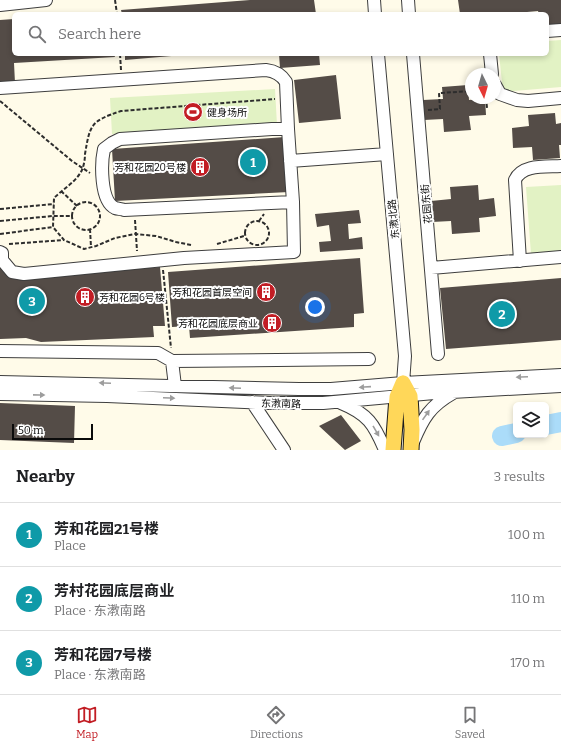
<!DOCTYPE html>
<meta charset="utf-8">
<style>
body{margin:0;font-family:Bitter,"Noto Sans SC",serif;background:#f2f2f2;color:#202124}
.controls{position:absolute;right:12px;bottom:12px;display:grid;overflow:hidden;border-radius:6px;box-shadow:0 2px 6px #0003}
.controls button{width:36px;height:36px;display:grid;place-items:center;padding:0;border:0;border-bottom:1px solid #e0e0e0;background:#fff;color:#202124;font:20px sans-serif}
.compass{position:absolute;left:465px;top:68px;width:36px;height:36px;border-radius:50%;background:#fff;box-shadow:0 2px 6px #0003;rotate:175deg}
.scale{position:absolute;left:12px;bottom:10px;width:81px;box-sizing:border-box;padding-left:4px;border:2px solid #0b0b0b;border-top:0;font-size:11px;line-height:14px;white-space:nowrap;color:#0b0b0b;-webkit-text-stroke:3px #fff;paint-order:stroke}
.you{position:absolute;left:315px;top:307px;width:14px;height:14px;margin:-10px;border:3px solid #fff;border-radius:50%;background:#1a73e8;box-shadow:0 0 0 6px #1a73e833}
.badge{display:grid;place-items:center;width:26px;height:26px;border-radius:50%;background:#c21d24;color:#fff;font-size:13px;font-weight:700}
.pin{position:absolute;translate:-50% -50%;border:2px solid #fff;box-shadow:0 1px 4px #0006}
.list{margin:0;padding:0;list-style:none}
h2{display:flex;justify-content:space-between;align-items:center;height:52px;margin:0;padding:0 16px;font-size:17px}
h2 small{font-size:13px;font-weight:400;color:#757577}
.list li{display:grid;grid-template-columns:26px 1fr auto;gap:12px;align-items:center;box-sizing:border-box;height:64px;padding:0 16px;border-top:1px solid #e0e0e0}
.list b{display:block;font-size:15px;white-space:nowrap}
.list p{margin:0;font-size:13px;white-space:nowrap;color:#757577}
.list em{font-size:13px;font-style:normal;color:#757577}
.icon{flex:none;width:22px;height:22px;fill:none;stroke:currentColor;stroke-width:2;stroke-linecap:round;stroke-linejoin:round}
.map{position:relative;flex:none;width:561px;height:450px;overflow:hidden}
.search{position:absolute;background:#fff;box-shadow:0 2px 6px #0003;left:12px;right:12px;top:12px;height:44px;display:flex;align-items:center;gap:10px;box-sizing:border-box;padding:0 14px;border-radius:6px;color:#757577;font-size:15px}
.sheet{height:244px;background:#fff}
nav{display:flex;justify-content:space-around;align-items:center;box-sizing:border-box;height:56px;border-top:1px solid #e0e0e0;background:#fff;font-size:11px;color:#757577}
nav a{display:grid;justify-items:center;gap:2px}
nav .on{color:#c21d24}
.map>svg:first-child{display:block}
</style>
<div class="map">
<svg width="561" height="450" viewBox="0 0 561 450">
<rect width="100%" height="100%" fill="#fffbe9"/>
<path fill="#e2f2c4" d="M561,40V87L503,92L499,54H547V41Z
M275,89L277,125L112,134L110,98Z
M561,185V252L531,254L526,187Z"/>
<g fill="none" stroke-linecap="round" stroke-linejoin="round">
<path stroke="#abdcf9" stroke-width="20" d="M546,425L561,422
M502,436L516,433"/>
</g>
<path fill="#544c47" d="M250,0H314L316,14H122L121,10Z
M458,0H561V26L547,27V14H539L538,11L506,14H460Z
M14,19V54H114L115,57L14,63L15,83L0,84V20Z
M125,54H183V55L125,60Z
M279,54H319L320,65L280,68Z
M336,75L341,119L299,123L294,80Z
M468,85L469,100L485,98L486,115L469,116L471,130L444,132L443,119L424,120L423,100L443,99L442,87Z
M555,113L556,124L561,123V145H559L560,158L533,160L532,147L513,148L512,128L529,126L528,115Z
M285,137L289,192L115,201L112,149Z
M478,185L479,200L494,198L496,216L479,218L480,232L452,234L451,221L432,222L431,201L451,199L450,187Z
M359,210L361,223L348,224L349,239L362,237L363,249L320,252L319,242L331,241L329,225L317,227L315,214Z
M360,258L364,313L354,314V327L190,338L189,326L172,327L168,272Z
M0,267L16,278L160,267L165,326H153L154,337L41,342L26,338L0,339Z
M561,278V340L446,349L440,288Z
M0,403L75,406L74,443L0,440Z
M341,415L361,441L345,450L319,426Z"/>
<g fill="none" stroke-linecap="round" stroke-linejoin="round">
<g stroke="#3e3e3e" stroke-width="14">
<path id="minor" d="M374,0L375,14
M408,0L409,14
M0,5L46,0
M547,31L561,30
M378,54L405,356L403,383
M413,54L438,354
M490,54L492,74
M495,85L500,94L517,100L528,101L561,98
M0,88L266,70C275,71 281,74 286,82L288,129H272L120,139L112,143L104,149C101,163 100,201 115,208C118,209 122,209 124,210L293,202L294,252L184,258L24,274L12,272L2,260V253L0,252
M288,129L293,202
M290,161L387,154
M520,261L515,180C522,164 546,167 561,166
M431,268L561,257
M0,351L158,353L172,361L175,386
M172,361L369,359
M0,382L299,389H331L403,383L561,375
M0,394L107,396L270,403H323L434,393L561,386
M252,402L284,450
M341,403C368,414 374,424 385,450
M413,442C423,418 430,406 453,393"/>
</g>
<g stroke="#1c1c1c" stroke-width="17">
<path id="major" d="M403,383L410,396L412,430L411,450
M393,450L397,397L403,383"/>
</g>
<path stroke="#2d2d2d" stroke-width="2" stroke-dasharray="4 2" stroke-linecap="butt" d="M115,0L117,14
M120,54L121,70
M486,98L487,108
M0,101L72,161L90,173
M428,110L440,109L439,93L471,91
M61,191L77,206
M72 216a14 14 0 1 1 28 0a14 14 0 1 1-28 0Z
M0,209L54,204
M135,220L137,251
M245 233a12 12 0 1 1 24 0a12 12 0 1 1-24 0Z
M0,221L53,216H73
M259,221L264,214
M90,229L91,247
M0,234L53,227
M9,244L64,240
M217,244L244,236
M191,245L176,242L156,236L135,234L115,238L96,246L84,249L64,240L53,227L54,198C63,189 76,182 82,170C84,165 85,159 85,154C90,124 91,121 121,111L275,99
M163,270L171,348"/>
<use href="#minor" stroke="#fff" stroke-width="12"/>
<use href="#major" stroke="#ffd759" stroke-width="15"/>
</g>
<defs><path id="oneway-solid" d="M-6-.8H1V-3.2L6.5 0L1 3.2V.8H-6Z"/></defs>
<g fill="#9d9d9d">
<use href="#oneway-solid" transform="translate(522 377) rotate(177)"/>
<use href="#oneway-solid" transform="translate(105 383) rotate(-178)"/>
<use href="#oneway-solid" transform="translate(365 387) rotate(176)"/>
<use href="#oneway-solid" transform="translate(235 388) rotate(-178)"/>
<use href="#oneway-solid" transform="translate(39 395) rotate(1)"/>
<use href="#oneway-solid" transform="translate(169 398) rotate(2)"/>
<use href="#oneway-solid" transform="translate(426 415) rotate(-55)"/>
<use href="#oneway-solid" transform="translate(376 431) rotate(60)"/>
</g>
<defs>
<g id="stadium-disc" transform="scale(1)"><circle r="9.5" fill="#c21d24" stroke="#fff"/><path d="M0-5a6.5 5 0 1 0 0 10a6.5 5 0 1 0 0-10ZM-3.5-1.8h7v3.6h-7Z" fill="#fff"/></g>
<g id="building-disc" transform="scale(1)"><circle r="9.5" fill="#c21d24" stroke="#fff"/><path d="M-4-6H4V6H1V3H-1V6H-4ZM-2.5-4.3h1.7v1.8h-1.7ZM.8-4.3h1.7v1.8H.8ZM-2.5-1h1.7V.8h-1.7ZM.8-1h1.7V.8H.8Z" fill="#fff"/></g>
</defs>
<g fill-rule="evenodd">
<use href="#stadium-disc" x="193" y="112"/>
<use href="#building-disc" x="200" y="167"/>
<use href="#building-disc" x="266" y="292"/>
<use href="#building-disc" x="85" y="297"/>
<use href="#building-disc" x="272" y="323"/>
</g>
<g text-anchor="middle" stroke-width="4" stroke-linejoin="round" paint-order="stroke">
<g font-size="10" fill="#0b0b0b" stroke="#fff" text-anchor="end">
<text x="207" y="116" text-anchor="start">健身场所</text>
<text x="186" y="171">芳和花园20号楼</text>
<text x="252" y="296">芳和花园首层空间</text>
<text x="99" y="301" text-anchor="start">芳和花园6号楼</text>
<text x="258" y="327">芳和花园底层商业</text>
</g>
<g font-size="10" fill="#0b0b0b" stroke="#fff">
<text transform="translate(426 204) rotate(-95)" y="4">花园东街</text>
<text transform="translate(393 219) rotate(-96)" y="4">东漖北路</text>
<text transform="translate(281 403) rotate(1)" y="4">东漖南路</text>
</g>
</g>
</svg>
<div class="controls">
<button><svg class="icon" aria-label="layers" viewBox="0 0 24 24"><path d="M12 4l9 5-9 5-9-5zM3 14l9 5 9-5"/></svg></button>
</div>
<svg class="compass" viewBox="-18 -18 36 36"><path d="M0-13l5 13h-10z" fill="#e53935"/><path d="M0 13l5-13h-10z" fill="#757577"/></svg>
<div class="scale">50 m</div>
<div class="you"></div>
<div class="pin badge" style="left:253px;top:162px;background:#0f9aa8">1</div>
<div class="pin badge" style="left:502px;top:314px;background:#0f9aa8">2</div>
<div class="pin badge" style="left:32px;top:301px;background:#0f9aa8">3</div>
<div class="search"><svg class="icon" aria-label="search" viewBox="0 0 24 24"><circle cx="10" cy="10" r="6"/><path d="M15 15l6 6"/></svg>Search here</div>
</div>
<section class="sheet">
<h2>Nearby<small>3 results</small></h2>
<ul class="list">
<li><span class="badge" style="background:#0f9aa8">1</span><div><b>芳和花园21号楼</b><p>Place</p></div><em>100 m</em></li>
<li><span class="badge" style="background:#0f9aa8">2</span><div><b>芳村花园底层商业</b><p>Place · 东漖南路</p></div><em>110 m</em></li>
<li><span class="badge" style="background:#0f9aa8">3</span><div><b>芳和花园7号楼</b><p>Place · 东漖南路</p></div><em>170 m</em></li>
</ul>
</section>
<nav>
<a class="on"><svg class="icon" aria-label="map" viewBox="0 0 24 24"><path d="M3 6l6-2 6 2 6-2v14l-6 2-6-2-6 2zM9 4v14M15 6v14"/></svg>Map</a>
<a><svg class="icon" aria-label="directions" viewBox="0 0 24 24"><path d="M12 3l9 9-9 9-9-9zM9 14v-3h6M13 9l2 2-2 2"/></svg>Directions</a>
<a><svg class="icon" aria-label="saved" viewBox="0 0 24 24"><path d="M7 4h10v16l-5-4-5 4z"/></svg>Saved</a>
</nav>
